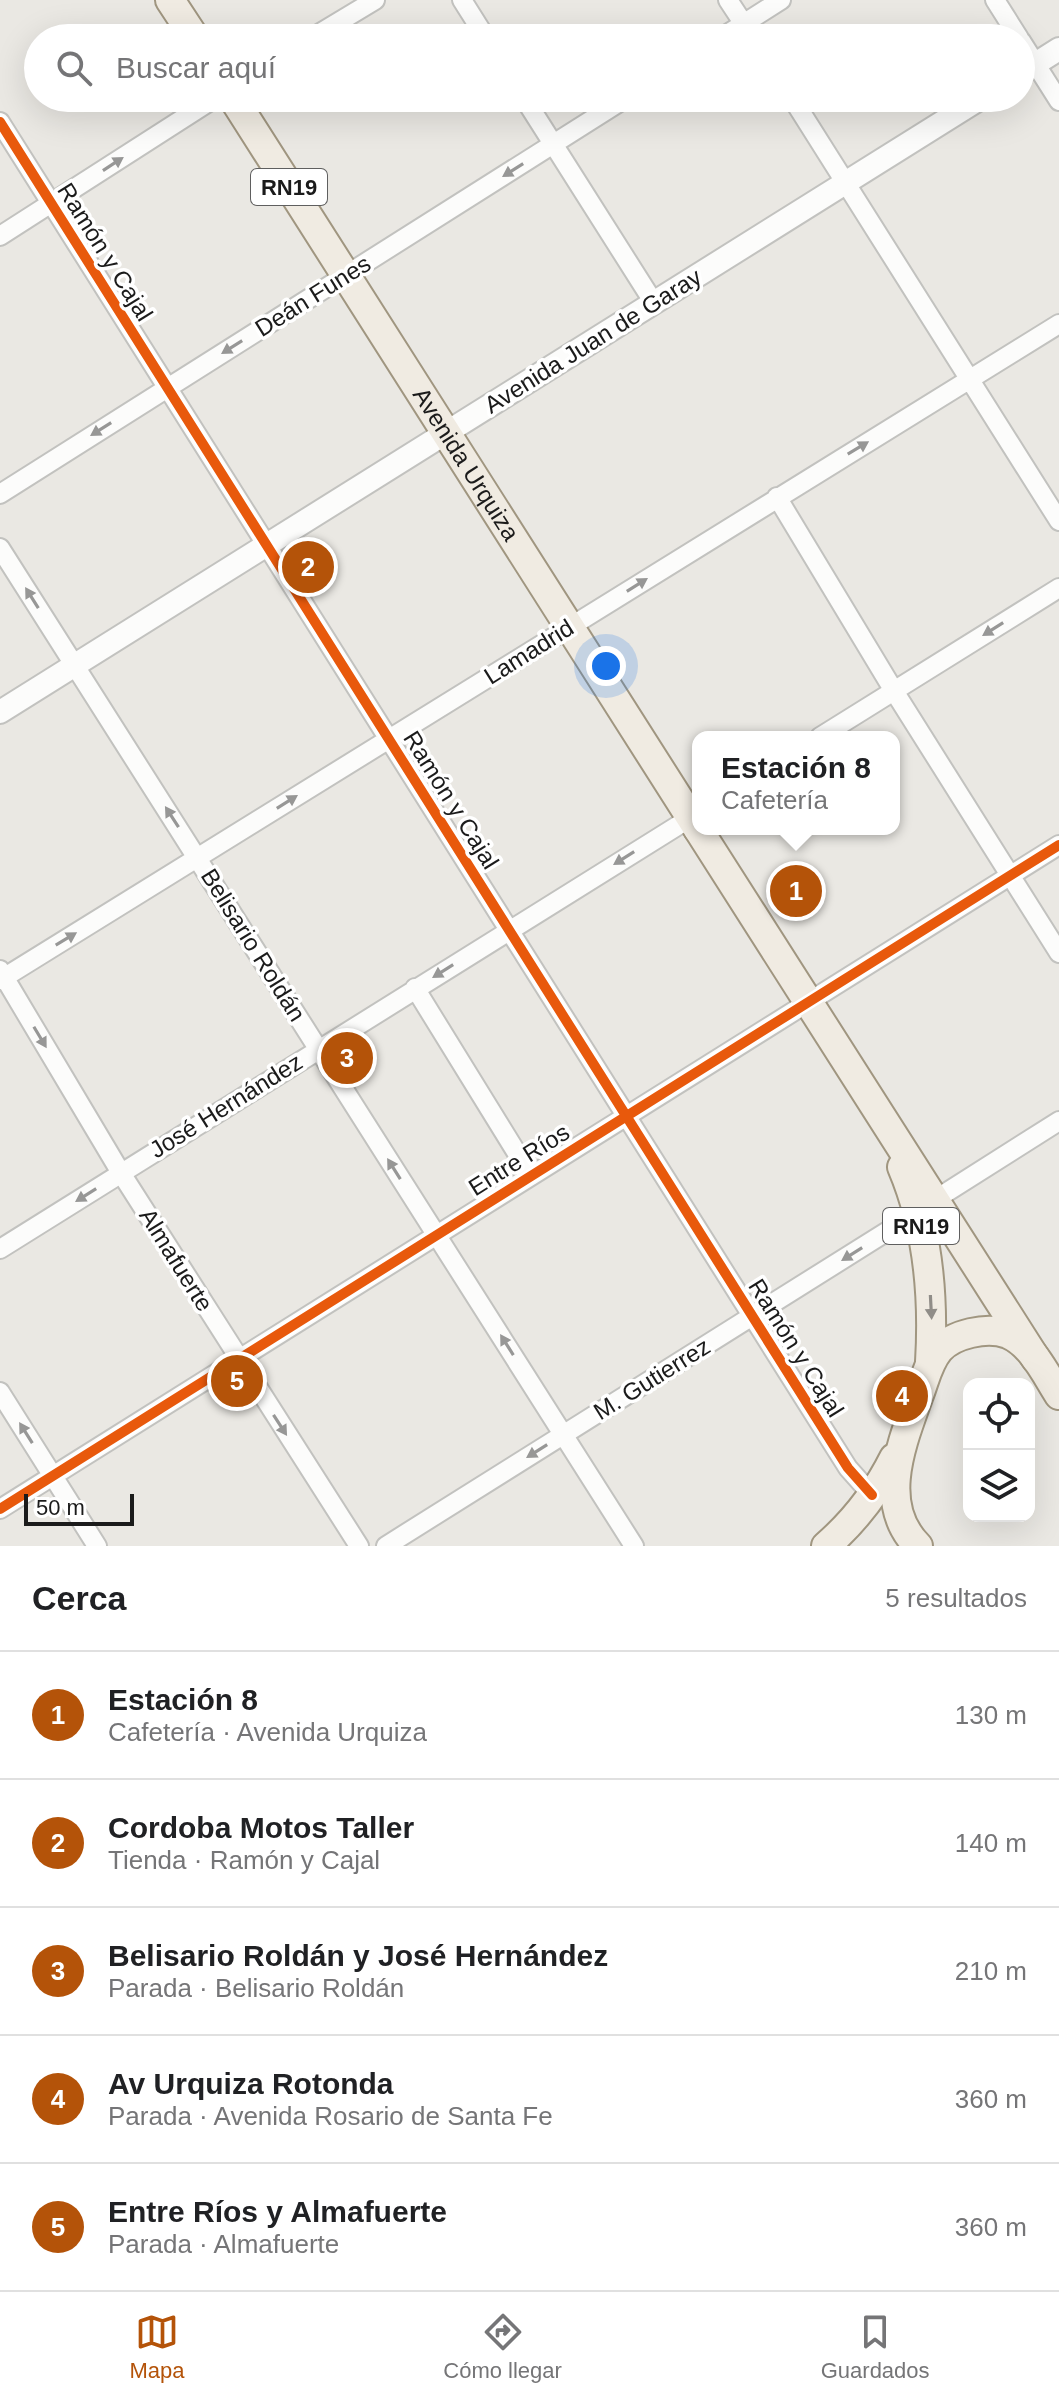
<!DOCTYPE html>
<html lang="es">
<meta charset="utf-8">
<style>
body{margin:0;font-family:Helvetica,sans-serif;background:#f6f6f6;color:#202124}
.controls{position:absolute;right:24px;bottom:24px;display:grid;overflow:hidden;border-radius:16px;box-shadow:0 8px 32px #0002}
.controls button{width:72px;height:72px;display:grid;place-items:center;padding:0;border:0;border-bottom:2px solid #e0e0e0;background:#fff;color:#202124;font:40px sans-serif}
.scale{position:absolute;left:24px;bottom:20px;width:110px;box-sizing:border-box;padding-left:8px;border:4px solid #1b1b1b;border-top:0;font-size:22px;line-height:28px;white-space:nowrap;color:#1b1b1b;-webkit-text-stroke:6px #fff;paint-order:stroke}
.you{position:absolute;left:606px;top:666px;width:28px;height:28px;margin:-20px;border:6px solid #fff;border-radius:50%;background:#1a73e8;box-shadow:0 0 0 12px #1a73e833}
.badge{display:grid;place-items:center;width:52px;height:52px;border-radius:50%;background:#b45309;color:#fff;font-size:26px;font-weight:700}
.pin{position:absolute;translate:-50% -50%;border:4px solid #fff;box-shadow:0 2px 8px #0006}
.popup{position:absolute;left:692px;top:731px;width:208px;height:104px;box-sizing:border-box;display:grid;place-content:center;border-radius:16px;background:#fff;filter:drop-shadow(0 2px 6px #0005);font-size:26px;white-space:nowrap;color:#757577}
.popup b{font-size:30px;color:#202124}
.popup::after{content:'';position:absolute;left:50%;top:100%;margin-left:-16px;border:16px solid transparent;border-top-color:#fff}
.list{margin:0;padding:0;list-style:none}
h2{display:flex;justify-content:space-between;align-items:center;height:104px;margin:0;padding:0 32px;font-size:34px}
h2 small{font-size:26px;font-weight:400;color:#757577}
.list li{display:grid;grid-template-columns:52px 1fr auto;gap:24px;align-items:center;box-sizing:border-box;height:128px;padding:0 32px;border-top:2px solid #e0e0e0}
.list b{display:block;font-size:30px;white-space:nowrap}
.list p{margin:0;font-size:26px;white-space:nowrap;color:#757577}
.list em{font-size:26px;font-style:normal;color:#757577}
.icon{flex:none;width:44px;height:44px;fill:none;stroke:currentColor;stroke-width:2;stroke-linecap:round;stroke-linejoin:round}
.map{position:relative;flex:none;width:1059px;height:1546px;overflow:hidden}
.search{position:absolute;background:#fff;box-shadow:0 8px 32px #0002;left:24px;right:24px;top:24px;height:88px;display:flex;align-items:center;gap:20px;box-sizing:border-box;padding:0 28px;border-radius:44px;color:#757577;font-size:30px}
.sheet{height:744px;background:#fff}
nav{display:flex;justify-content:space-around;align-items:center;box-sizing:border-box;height:112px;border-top:2px solid #e0e0e0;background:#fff;font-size:22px;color:#757577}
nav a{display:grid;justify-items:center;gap:4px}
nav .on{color:#b45309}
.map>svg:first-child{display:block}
</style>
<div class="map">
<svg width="1059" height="1546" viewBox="0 0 1059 1546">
<rect width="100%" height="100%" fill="#eae8e3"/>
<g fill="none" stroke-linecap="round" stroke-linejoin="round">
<g stroke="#c2c2bf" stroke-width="22">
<path id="minor" d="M462,0L486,38
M728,0L753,38
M995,0L1019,38
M312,38L375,0
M721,38L781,0
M1021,41L1059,101
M524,98L654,303
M792,98L1059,521
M0,122L848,1468L872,1495
M0,236L215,98
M0,494L626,98
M777,497L894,691L1059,953
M0,548L634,1546
M820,737L1059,588
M0,970L121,1173L359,1546
M0,980L1059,324
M415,988L531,1176
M936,1199L1059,1121
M0,1249L698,813
M0,1392L97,1546
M0,1509L1059,845
M386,1546L918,1212"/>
</g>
<g stroke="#c2c2bf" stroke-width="26">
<path id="tertiary" d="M1021,73L1059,49
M0,712L981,98"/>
</g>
<g stroke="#a09680" stroke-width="32">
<g id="primary">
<path d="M170,0L195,38"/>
<path id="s1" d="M233,98L698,829"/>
<path d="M698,829L1036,1359"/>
<path d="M902,1167C928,1228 934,1296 930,1362"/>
<path d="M826,1546C855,1521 877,1492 894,1458"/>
<path d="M918,1546C876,1504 902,1443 919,1395C925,1380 928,1363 939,1350C953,1334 987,1326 1008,1334C1032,1344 1046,1375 1059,1395"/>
</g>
</g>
<use href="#minor" stroke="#fcfcfb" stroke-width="18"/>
<use href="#tertiary" stroke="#fcfcfb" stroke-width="22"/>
<use href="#primary" stroke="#f0ebe2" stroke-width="28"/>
<g stroke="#fff" stroke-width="15">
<path id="cycleway" d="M0,122L848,1468L872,1495
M0,1509L1059,845"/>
</g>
<use href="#cycleway" stroke="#e8590c" stroke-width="10"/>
</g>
<defs><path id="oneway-solid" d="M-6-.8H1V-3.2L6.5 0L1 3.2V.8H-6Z" transform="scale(2)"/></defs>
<g fill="#979796">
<use href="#oneway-solid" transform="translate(113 164) rotate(-33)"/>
<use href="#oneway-solid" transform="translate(513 170) rotate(148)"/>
<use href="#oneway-solid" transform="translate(232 347) rotate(148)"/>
<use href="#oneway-solid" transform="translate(101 429) rotate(148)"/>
<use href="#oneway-solid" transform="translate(858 448) rotate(-31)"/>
<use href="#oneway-solid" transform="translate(637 585) rotate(-32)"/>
<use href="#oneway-solid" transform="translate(32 598) rotate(-122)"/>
<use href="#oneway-solid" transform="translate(993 629) rotate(148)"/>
<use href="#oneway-solid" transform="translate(287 802) rotate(-32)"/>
<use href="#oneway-solid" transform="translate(172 817) rotate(-123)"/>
<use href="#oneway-solid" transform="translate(624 858) rotate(148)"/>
<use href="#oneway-solid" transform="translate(66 939) rotate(-31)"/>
<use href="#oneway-solid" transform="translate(443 971) rotate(148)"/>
<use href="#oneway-solid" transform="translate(40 1037) rotate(59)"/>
<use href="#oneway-solid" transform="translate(394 1169) rotate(-122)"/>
<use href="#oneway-solid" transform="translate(86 1195) rotate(148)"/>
<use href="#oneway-solid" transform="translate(852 1254) rotate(148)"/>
<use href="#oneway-solid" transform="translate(507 1345) rotate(-122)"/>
<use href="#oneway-solid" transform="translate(280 1425) rotate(57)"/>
<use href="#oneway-solid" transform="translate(26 1433) rotate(-122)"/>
<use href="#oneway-solid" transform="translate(537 1451) rotate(148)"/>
</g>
<use fill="#908d88" href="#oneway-solid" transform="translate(931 1307) rotate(87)"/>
<g text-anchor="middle" stroke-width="7" stroke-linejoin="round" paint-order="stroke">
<g fill="#fff" stroke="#5f5f5f" stroke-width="2">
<rect x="251" y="169" width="76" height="36" rx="6"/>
<rect x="883" y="1208" width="76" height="36" rx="6"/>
</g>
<g font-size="22" font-weight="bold" fill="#1b1b1b">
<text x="289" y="195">RN19</text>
<text x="921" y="1234">RN19</text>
</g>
<g font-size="24" fill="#1b1b1b" stroke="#fff">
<text transform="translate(105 252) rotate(58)" y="8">Ramón y Cajal</text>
<text transform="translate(313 296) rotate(-32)" y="8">Deán Funes</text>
<text transform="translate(593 341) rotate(-32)" y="8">Avenida Juan de Garay</text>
<text dy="8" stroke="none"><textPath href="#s1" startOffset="434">Avenida Urquiza</textPath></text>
<text transform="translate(529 652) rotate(-32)" y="8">Lamadrid</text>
<text transform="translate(451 800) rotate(58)" y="8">Ramón y Cajal</text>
<text transform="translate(253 945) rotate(58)" y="8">Belisario Roldán</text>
<text transform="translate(226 1106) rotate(-32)" y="8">José Hernández</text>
<text transform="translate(519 1160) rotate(-32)" y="8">Entre Ríos</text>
<text transform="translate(176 1260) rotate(58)" y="8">Almafuerte</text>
<text transform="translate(796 1348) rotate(58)" y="8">Ramón y Cajal</text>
<text transform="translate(652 1379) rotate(-32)" y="8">M. Gutierrez</text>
</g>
</g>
</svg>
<div class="controls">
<button><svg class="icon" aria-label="locate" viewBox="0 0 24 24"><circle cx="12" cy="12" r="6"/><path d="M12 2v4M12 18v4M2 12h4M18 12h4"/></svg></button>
<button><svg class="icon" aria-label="layers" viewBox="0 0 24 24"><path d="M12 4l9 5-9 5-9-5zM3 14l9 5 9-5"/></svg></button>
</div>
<div class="scale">50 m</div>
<div class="you"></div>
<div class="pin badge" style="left:796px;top:891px">1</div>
<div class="popup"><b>Estación 8</b>Cafetería</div>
<div class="pin badge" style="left:308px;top:567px">2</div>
<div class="pin badge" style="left:347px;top:1058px">3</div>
<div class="pin badge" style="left:902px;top:1396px">4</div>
<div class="pin badge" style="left:237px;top:1381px">5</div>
<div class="search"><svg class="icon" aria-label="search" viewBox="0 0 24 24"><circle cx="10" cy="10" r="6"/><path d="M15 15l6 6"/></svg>Buscar aquí</div>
</div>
<section class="sheet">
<h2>Cerca<small>5 resultados</small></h2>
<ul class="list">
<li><span class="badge">1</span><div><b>Estación 8</b><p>Cafetería · Avenida Urquiza</p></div><em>130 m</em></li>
<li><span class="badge">2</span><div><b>Cordoba Motos Taller</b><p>Tienda · Ramón y Cajal</p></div><em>140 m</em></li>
<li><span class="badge">3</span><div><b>Belisario Roldán y José Hernández</b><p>Parada · Belisario Roldán</p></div><em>210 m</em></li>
<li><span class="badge">4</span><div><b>Av Urquiza Rotonda</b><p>Parada · Avenida Rosario de Santa Fe</p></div><em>360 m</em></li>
<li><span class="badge">5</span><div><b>Entre Ríos y Almafuerte</b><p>Parada · Almafuerte</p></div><em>360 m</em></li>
</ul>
</section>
<nav>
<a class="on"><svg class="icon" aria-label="map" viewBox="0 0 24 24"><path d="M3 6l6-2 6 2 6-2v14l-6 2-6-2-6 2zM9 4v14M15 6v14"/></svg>Mapa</a>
<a><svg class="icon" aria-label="directions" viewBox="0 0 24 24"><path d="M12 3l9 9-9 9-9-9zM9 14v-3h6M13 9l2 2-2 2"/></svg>Cómo llegar</a>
<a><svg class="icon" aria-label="saved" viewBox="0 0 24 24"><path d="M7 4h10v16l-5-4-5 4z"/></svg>Guardados</a>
</nav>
